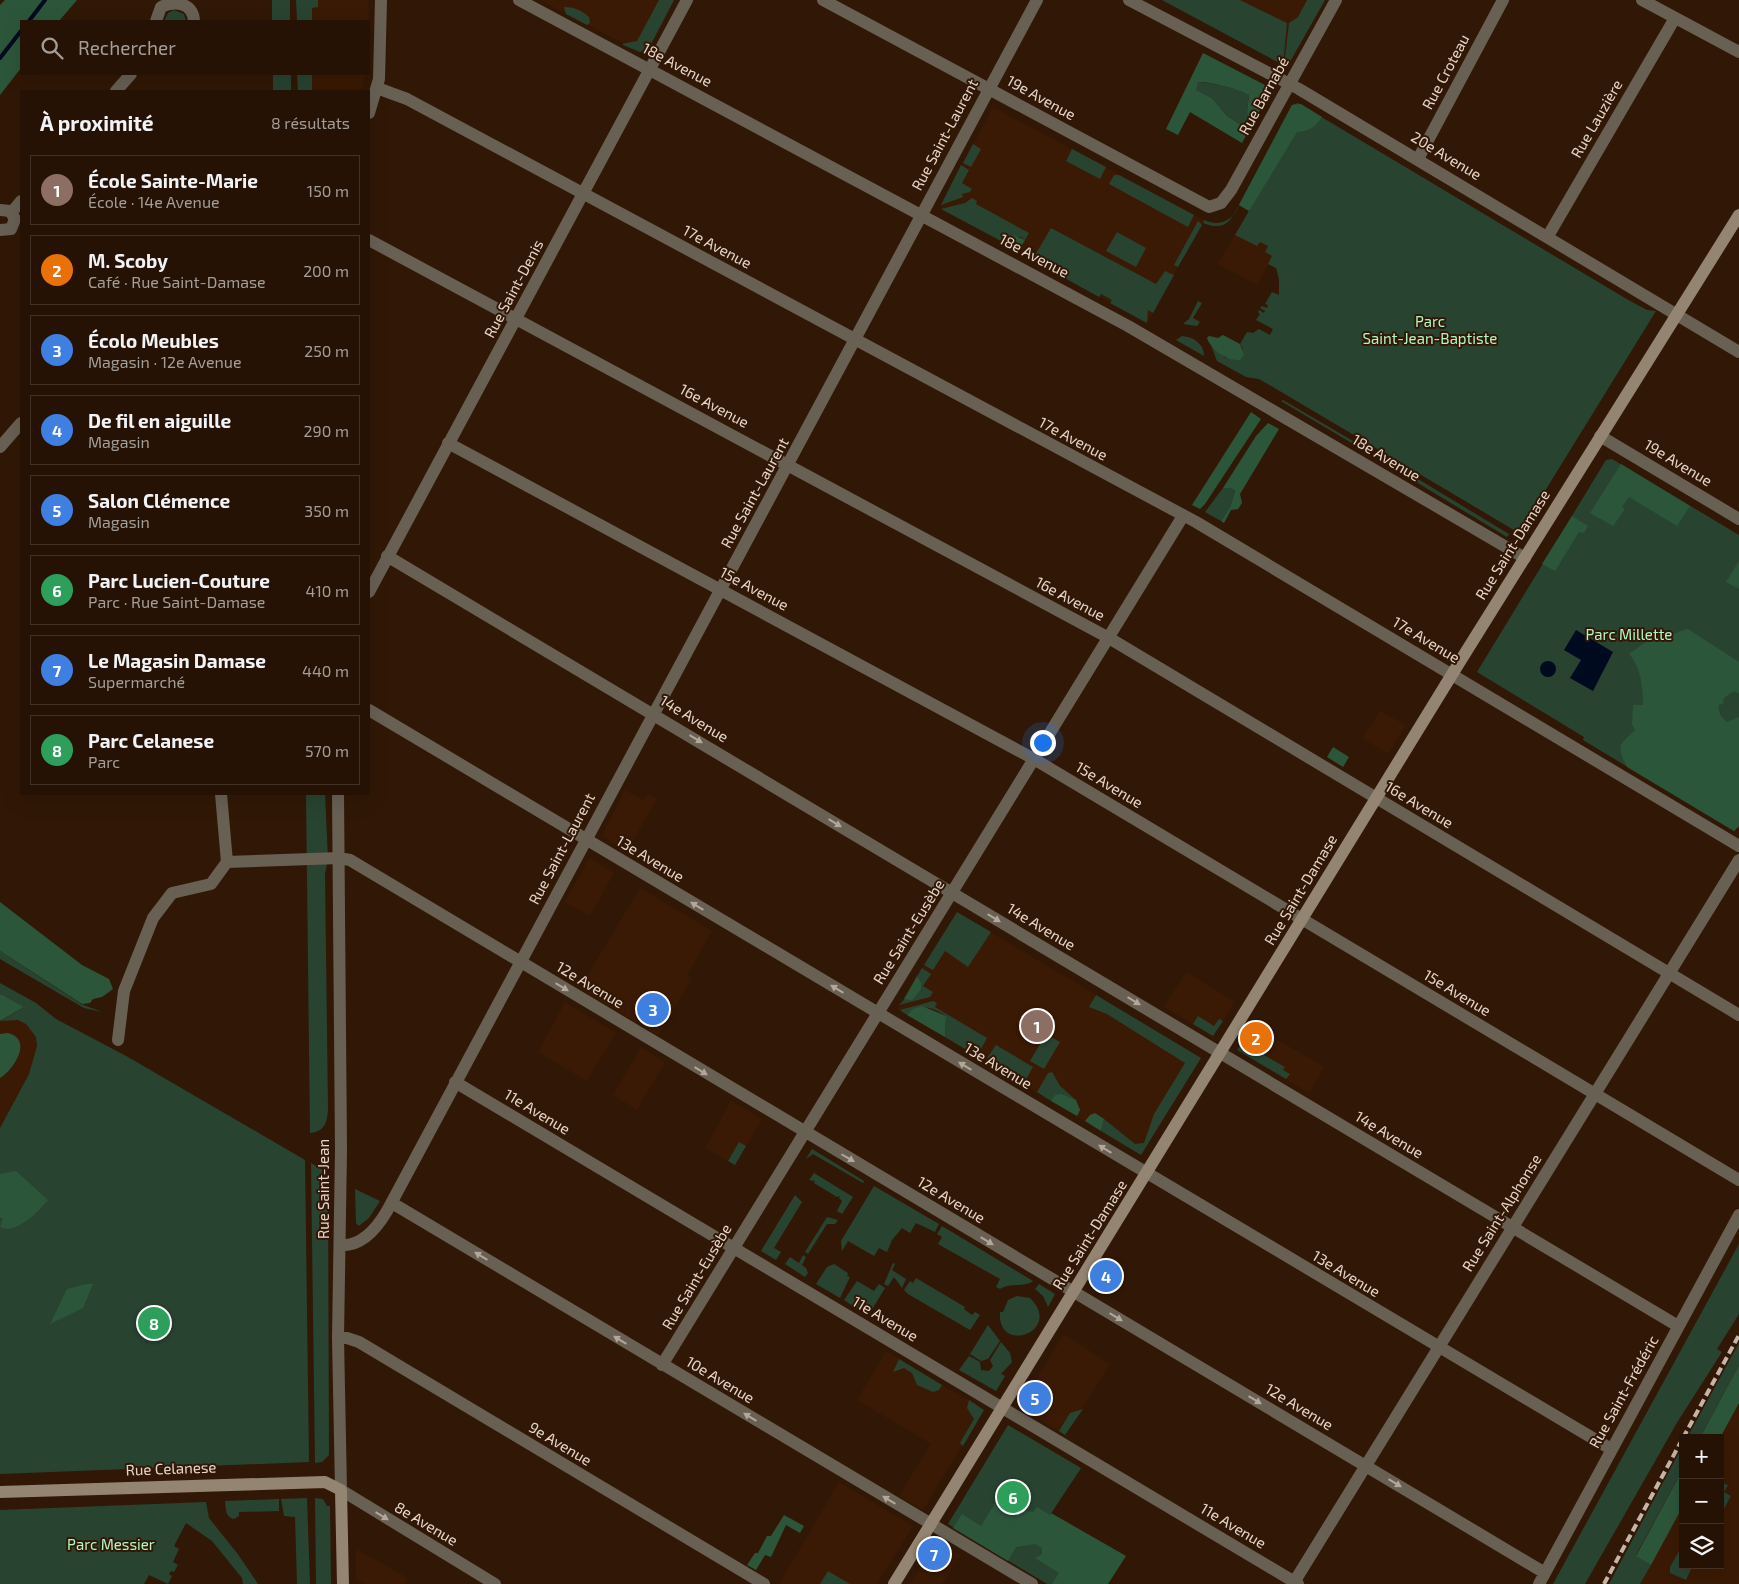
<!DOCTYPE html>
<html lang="fr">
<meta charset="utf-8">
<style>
body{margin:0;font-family:"Exo 2",sans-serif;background:#312013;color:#f1f3f6}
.controls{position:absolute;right:15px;bottom:15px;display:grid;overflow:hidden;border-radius:0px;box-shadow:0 5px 20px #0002}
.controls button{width:45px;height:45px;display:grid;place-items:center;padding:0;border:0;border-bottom:1px solid #423226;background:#251204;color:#f1f3f6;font:25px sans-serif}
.you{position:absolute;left:1042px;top:742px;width:18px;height:18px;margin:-12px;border:4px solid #fff;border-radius:50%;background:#1a73e8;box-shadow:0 0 0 8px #1a73e833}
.badge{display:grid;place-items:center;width:32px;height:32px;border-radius:50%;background:#55cec5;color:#fff;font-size:16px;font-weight:700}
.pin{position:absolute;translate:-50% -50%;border:2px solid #fff;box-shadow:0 1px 5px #0006}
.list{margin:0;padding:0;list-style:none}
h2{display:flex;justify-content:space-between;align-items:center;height:65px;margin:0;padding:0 20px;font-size:21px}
h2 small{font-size:16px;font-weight:400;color:#a39e9a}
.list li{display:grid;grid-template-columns:32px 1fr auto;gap:15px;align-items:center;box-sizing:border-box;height:70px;margin:0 10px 10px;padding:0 10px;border:1px solid #423226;border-radius:0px}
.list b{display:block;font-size:19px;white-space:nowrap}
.list p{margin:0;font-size:16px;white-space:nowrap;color:#a39e9a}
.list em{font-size:16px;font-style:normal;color:#a39e9a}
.icon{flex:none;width:28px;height:28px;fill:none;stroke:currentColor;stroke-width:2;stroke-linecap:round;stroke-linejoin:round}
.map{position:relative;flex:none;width:1739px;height:1584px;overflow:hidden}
.search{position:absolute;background:#251204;box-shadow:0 5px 20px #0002;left:20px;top:20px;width:350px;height:55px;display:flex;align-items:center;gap:12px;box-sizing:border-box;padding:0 18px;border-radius:0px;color:#a39e9a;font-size:19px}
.panel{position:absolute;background:#251204;box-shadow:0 5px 20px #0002;left:20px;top:90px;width:350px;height:705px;border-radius:0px}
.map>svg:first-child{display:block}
</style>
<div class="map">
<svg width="1739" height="1584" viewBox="0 0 1739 1584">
<rect width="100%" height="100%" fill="#311806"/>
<path fill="#3a1a04" d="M311,0H368L369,21H312Z
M540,0H674L649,48L640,52Z
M1162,0H1325L1287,67Z
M312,74H365L361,91H312Z
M993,107L1204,220L1147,323L940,208Z
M1249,211L1286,231L1257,285L1218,264Z
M1380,711L1406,725L1388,754L1362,738Z
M625,790L643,800L647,794L657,799L627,851L602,836Z
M589,858L614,873L590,916L565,902Z
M640,888L712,931L687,975L692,978L658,1036L580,988Z
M957,912L1201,1058L1141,1155L897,1009Z
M1186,972L1235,1002L1213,1036L1164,1007Z
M0,983L36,1003L47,1041L0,1128Z
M565,1002L616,1033L587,1081L538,1052Z
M1253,1026L1325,1067L1309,1093L1237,1050Z
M641,1047L665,1062L637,1110L613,1095Z
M731,1101L762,1119L735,1165L705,1148Z
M1064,1334L1110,1364L1065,1435L1019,1407Z
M886,1351L984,1410L923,1510L899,1496L931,1444L857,1400Z
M1739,1403V1584H1640L1683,1506V1565H1720V1438Z
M839,1482L913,1526L877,1584H779Z
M937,1540L960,1555L959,1557L942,1584H910Z
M356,1549L408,1578L404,1584H365L356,1579Z"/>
<path fill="#294331" d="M272,0H290V21H272Z
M296,0H318V7L312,8V21H297Z
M659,0H674L649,48L640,52L623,45L622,44L637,41Z
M1162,0H1240L1287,23L1283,65Z
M1307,0H1325L1287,67L1284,66L1289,23L1298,17Z
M564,7C574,7 581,10 589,17L590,23L587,25L566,14Z
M174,10L184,14L186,21H164L168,13Z
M273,74H291V91H273Z
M297,74H312V91H298Z
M1198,82C1209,82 1240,89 1249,95L1247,113L1250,120L1254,121L1249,130L1227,116L1212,98L1195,90Z
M1298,103L1630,301L1647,310L1656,311L1519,533L1278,390L1259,379L1246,377L1217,361L1211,345L1226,358L1243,349L1240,344L1247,332L1253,333L1259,329L1270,335L1273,329L1256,320L1260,314L1258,312L1259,310L1264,313L1265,311L1260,308L1262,306L1267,308L1268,305L1265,304L1272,292L1279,295V279L1276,268L1268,264L1272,256L1265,252L1268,246L1260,242L1257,246L1235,235L1249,211L1239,205C1231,223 1222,231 1203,223L1204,220C1215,225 1224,224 1233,216L1292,105Z
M973,144L981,149L971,167L963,163Z
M1072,149L1106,167L1100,179L1066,161Z
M961,165L969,170L962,183L972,189L970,192L962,194L963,197L941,205Z
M1114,175H1119L1194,215L1188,227L1109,184Z
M972,198L977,201L976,204L1029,233L1025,240L1021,237L1004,238L1001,241L941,209L965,203Z
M1198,221L1202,225L1178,267L1174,265Z
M1051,228L1156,284L1165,271L1174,275L1153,313L1148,310L1147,323L1110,303L1112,300L1101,294L1099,297L1032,260Z
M1117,232L1146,248L1136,267L1106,251Z
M1198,301L1202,303L1193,318L1200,322L1197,326L1183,324L1189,319Z
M1182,336C1194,337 1204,344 1204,356L1176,340Z
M1283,400L1365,448V451L1281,401Z
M1380,456L1509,534L1507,537L1378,459Z
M1612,459L1739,535V826L1734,831L1583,740L1584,737L1477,672L1606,460Z
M1223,488H1231L1235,491L1230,507L1221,521L1205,512Z
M306,794H325L328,859L325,874L328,1110C327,1123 324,1132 310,1133Z
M957,912L991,932L968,967L945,951L933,970L924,965Z
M0,951L81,1004L102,1012L84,1008L0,959Z
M922,968L931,974L923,986L933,992L930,997L899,1005L921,982L917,976Z
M0,983L36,1003L56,1019L128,1057L305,1160L309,1462L0,1474V1128L29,1074L37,1046L36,1037L26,1024L18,1020L1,1021L24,1007L0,995Z
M1096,995L1201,1058L1141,1155L1101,1131L1104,1119L1135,1144L1144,1143L1154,1114L1185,1063L1107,1014L1089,1007Z
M933,1001L937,1003L935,1007L987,1038L977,1056L945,1037L946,1016C933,1007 920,1003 907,1015L900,1010Z
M1198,1016L1214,1026L1219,1019L1223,1021L1213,1036L1193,1024Z
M1046,1034L1060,1042L1044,1069L1030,1061Z
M1244,1040L1250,1043L1248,1046L1285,1067L1283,1070L1290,1074L1286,1079L1237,1050Z
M996,1045L1033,1067L1025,1081L987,1058Z
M1052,1072L1060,1086L1076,1100L1062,1094L1051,1101L1037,1092L1048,1073Z
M739,1142L746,1146L735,1165L728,1161Z
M812,1149L864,1181L863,1183L813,1154L806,1159Z
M311,1163L326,1172L328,1185L329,1455L322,1462L315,1463Z
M814,1173L853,1197L842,1214L837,1211L842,1201L839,1198L840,1196L837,1197L814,1183L815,1181L809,1180Z
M874,1186L939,1224L935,1232L916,1223L910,1233L902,1228L892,1240L887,1252L879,1248L874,1256L848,1241L842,1251L841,1241Z
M355,1189L380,1201L369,1218L359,1226L356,1223Z
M795,1195L802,1202L774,1248L781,1252L776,1260L761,1251Z
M827,1217L838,1220L835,1224H827L808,1254L805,1252Z
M942,1226L1033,1281C1024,1288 1010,1282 1000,1289L996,1287L1000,1279L938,1244L942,1237L937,1234Z
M1739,1244V1314L1717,1349L1722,1352L1678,1421L1585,1584H1553Z
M803,1255L806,1257L802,1265L806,1268L808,1273L805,1277L785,1264L790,1257L799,1263Z
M893,1263L895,1264L892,1270L906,1279L902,1288L894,1277L888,1286L884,1284Z
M834,1264L848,1273L847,1276L850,1277L840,1298L816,1284L827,1267Z
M916,1278L965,1307L964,1309L972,1315L975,1312L980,1315L970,1330L908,1294L904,1290L910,1281L913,1283Z
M857,1281L874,1291L879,1284L885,1288L868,1316L844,1300Z
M1039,1284L1055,1294L1048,1307L1043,1296L1035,1289Z
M1017,1296L1030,1298C1064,1331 997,1356 1000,1312H1003L1008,1300Z
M988,1325L1000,1341L988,1359L981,1361L970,1354Z
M1001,1342L1010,1353L1012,1362L1001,1374L1005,1376L996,1391L959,1370L969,1356L980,1362L981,1370L989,1371L993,1366L990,1360Z
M1739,1343V1365L1700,1438H1687Z
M899,1359L942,1385L939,1390L933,1392L917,1385L912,1373L904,1368L893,1372Z
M969,1400L984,1410L963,1446L960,1443L974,1419L967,1408Z
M1083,1409L1065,1435L1059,1431L1070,1413Z
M1008,1425L1081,1468L1050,1515L1108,1584H1047L948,1524Z
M1683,1445V1469L1636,1555L1651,1565L1640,1584H1609Z
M1720,1482L1728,1485L1724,1492L1731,1496L1720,1516Z
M307,1498L310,1584H297L295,1517L284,1516L281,1499Z
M315,1498L323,1499L327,1506H330L331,1584H316Z
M279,1499V1511L239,1512V1516L234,1519C225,1517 226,1509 225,1501Z
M206,1502L209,1518L237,1553L258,1584H243L242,1578L212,1541L186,1523L174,1546L179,1549L173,1562L178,1565L174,1572L171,1571L169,1574L172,1576L168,1584L149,1575L144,1584H0V1510Z
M1683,1544V1565H1693L1686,1580L1670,1573V1567Z
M828,1571L850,1584H820Z"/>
<path fill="#2c563a" d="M5,0H77L59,21H21V68L0,95V5Z
M1203,53L1265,85L1269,90L1268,96L1254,121L1250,120L1247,113L1249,95C1241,90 1209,81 1198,82L1196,90L1212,98L1227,116L1249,130L1242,143L1190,112L1178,135L1166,129Z
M1301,104L1322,117C1315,128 1309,131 1297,132L1249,211L1239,205L1292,105Z
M1013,235L1025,240L1019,250L1001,241Z
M1223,335L1240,344L1244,355L1240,360C1227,361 1211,350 1207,338L1209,336L1218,338Z
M1251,412L1261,419L1205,504L1200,509L1192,505Z
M1268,423L1279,429L1240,494L1242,503L1238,509L1231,510L1224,523L1221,521L1230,507L1235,491L1231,488H1223L1256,436Z
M1621,464L1690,506L1677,526L1629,497L1622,507L1625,509L1613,526L1590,513Z
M1572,516L1588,526L1584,533L1579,532L1555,571L1542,564Z
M1739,561V589L1726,582Z
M1688,629L1739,662V694L1734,691L1724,698L1723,704L1719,705C1718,713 1721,717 1727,722L1739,717V826L1734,831L1627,767C1616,744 1619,746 1635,730L1632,724L1633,705H1643C1643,688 1641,667 1629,654L1644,643Z
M1333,747L1349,757L1343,767L1327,757Z
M0,902L82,965L109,979L113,989L102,997L93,999L90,1003L82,1004L0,951Z
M917,976L921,982V989L912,1000L904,999Z
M0,995H2L24,1007L0,1021Z
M922,1006L946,1016L945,1037L907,1015L913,1009Z
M7,1033C34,1038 14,1070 0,1078V1034Z
M1062,1094L1076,1100L1080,1110L1077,1116L1051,1101L1055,1095Z
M1095,1113L1104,1119L1101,1131L1085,1121L1090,1115Z
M16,1171L48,1200C38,1212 16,1235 0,1227L3,1219L0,1217V1174Z
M86,1284H93L83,1308L50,1324L67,1289Z
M1739,1365V1403L1720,1438H1700Z
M1683,1469V1506L1651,1565L1636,1556Z
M1008,1498L1027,1511L1033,1512L1037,1507L1050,1515L1051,1513L1126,1556L1108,1584H1052L1059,1573L1035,1558L1042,1554V1548L1035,1544L1016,1547L1008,1561L953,1528L962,1514L981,1526L997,1500L1004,1505Z
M784,1515L804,1526L800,1533L786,1525L771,1557L765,1555L756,1570L747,1565L755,1553H758L767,1536H771Z"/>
<path fill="#000a1f" d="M1576,630L1613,652L1593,691L1570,678L1581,660L1564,650Z
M1540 669a8 8 0 1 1 16 0a8 8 0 1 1-16 0Z"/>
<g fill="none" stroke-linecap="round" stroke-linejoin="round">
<path stroke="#000a1f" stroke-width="4" d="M29,21L45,0
M0,58L21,31"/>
<path stroke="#696054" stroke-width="12" d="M519,0L1128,326L1525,558
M823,0L1209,207L1221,203L1231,190L1336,0
M1129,0L1299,89L1739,352
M1642,0L1739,52
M156,21L161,7C175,0 193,3 194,21
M377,88L407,99L1196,522L1739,846
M116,91L131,74
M369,113L379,79L381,0
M1418,159L1503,0
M0,210L10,211L15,219L11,229L0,230
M12,212L21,201
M1548,236L1675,18
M369,240L1109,638L1739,1015
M1600,436L1739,519
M448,443L1034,759L1739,1180
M0,447L21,423
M387,556L1678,1326
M369,592L687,0
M369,710L1611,1449
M221,794L227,862L339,858L350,860L1545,1573
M338,794L341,1150L338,1338L341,1490L495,1584
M118,1040L124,991L153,918L172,893L211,884L227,862
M455,1082L1298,1584
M392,1203L1032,1584
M340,1245C362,1247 377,1228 387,1211L1037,0
M338,1338H347L359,1342L764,1584
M662,1365L1183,516
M1293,1584L1739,860
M1539,1584L1739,1215"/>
<path stroke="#938571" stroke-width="12" d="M0,1492L325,1482L341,1490L343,1584
M894,1584L1459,663L1739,215"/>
<path stroke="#c7b4a8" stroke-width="4" stroke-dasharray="8 4" stroke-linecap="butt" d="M1683,1438L1739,1335
M1604,1584L1683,1438"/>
</g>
<defs><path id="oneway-solid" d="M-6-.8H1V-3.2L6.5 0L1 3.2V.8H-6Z" transform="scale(1.25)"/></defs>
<g fill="#b5a69b">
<use href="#oneway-solid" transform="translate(696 739) rotate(31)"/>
<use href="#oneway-solid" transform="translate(835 823) rotate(31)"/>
<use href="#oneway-solid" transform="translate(697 906) rotate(-149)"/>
<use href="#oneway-solid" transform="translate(994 918) rotate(31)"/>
<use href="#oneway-solid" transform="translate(562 987) rotate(31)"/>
<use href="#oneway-solid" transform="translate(837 989) rotate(-149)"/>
<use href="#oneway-solid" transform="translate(1134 1001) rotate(31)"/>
<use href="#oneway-solid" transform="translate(965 1066) rotate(-149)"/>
<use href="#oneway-solid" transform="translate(701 1071) rotate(31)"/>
<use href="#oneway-solid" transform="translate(1105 1149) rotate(-149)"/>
<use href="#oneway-solid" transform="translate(848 1158) rotate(30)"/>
<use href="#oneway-solid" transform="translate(987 1241) rotate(31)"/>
<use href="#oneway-solid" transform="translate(481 1256) rotate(-149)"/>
<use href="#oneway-solid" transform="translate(1116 1317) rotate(31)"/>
<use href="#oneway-solid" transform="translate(620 1340) rotate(-149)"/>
<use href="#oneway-solid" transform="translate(1255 1400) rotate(31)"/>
<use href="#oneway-solid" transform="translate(750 1417) rotate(-149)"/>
<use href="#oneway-solid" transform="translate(1395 1483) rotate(31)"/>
<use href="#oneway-solid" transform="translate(889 1500) rotate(-149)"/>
<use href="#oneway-solid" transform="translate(382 1516) rotate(31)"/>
</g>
<g text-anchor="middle" stroke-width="4" stroke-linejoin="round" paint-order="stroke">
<g font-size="15" fill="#e7d5ca" stroke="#311806">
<text transform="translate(677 65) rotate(28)" y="5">18e Avenue</text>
<text transform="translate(1446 72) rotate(-62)" y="5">Rue Croteau</text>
<text transform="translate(1264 96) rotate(-61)" y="5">Rue Barnabé</text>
<text transform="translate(1041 98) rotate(29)" y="5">19e Avenue</text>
<text transform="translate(1597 119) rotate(-60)" y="5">Rue Lauzière</text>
<text transform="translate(945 135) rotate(-62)" y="5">Rue Saint-Laurent</text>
<text transform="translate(1446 156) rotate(31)" y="5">20e Avenue</text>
<text transform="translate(717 247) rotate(28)" y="5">17e Avenue</text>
<text transform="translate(1034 256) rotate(28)" y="5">18e Avenue</text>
<text transform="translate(514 289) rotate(-62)" y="5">Rue Saint-Denis</text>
<text transform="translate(714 406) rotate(28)" y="5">16e Avenue</text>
<text transform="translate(1073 439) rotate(28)" y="5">17e Avenue</text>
<text transform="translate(1386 458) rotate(31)" y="5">18e Avenue</text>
<text transform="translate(1678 463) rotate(31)" y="5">19e Avenue</text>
<text transform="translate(755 493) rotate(-61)" y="5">Rue Saint-Laurent</text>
<text transform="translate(1513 545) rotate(-58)" y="5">Rue Saint-Damase</text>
<text transform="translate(754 589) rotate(28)" y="5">15e Avenue</text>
<text transform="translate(1070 599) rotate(28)" y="5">16e Avenue</text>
<text transform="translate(1426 640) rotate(31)" y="5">17e Avenue</text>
<text transform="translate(694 719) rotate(31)" y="5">14e Avenue</text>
<text transform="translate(1109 785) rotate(31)" y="5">15e Avenue</text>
<text transform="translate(1419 805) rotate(31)" y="5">16e Avenue</text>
<text transform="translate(562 849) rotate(-62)" y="5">Rue Saint-Laurent</text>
<text transform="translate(650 859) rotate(31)" y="5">13e Avenue</text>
<text transform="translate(1301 890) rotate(-59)" y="5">Rue Saint-Damase</text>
<text transform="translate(1041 927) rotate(31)" y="5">14e Avenue</text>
<text transform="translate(909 932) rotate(-58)" y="5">Rue Saint-Eusèbe</text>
<text transform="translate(590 985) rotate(31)" y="5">12e Avenue</text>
<text transform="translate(1457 993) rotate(31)" y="5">15e Avenue</text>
<text transform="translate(998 1066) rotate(31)" y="5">13e Avenue</text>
<text transform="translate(537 1112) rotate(31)" y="5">11e Avenue</text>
<text transform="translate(1389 1135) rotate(31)" y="5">14e Avenue</text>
<text transform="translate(324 1189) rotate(-90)" y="5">Rue Saint-Jean</text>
<text transform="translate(951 1200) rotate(31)" y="5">12e Avenue</text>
<text transform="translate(1502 1213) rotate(-58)" y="5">Rue Saint-Alphonse</text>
<text transform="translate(1090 1235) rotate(-58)" y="5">Rue Saint-Damase</text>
<text transform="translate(1346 1274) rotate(31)" y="5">13e Avenue</text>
<text transform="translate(697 1277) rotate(-59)" y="5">Rue Saint-Eusèbe</text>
<text transform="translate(885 1319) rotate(31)" y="5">11e Avenue</text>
<text transform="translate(720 1380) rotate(31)" y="5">10e Avenue</text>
<text transform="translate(1624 1392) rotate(-61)" y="5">Rue Saint-Frédéric</text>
<text transform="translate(1299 1407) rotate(31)" y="5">12e Avenue</text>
<text transform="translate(560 1444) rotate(31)" y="5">9e Avenue</text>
<text transform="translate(171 1469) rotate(-2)" y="5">Rue Celanese</text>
<text transform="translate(426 1524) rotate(31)" y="5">8e Avenue</text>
<text transform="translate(1233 1526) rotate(31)" y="5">11e Avenue</text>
</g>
<g font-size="15" fill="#b1f6c4" stroke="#311806">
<text x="1430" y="327">Parc<tspan x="1430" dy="17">Saint-Jean-Baptiste</tspan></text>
<text x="1629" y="640">Parc Millette</text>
<text x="111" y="1550">Parc Messier</text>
</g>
</g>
</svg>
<div class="controls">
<button>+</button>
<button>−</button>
<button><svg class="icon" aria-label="layers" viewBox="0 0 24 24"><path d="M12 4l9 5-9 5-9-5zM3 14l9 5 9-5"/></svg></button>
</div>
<div class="you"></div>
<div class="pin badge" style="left:1037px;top:1026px;background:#8d6e63">1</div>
<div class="pin badge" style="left:1256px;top:1038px;background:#e8710a">2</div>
<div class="pin badge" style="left:653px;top:1009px;background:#3f7fe0">3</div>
<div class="pin badge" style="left:1106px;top:1276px;background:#3f7fe0">4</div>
<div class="pin badge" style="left:1035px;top:1398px;background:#3f7fe0">5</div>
<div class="pin badge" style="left:1013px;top:1497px;background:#2e9e5b">6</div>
<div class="pin badge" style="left:934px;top:1554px;background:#3f7fe0">7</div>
<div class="pin badge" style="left:154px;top:1323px;background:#2e9e5b">8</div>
<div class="search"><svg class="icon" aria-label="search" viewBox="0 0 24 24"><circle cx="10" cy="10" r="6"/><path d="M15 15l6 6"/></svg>Rechercher</div>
<section class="panel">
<h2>À proximité<small>8 résultats</small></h2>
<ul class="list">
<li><span class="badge" style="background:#8d6e63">1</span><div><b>École Sainte-Marie</b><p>École · 14e Avenue</p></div><em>150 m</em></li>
<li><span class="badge" style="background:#e8710a">2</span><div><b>M. Scoby</b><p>Café · Rue Saint-Damase</p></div><em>200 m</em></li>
<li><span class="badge" style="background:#3f7fe0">3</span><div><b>Écolo Meubles</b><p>Magasin · 12e Avenue</p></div><em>250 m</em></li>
<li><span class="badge" style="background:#3f7fe0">4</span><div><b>De fil en aiguille</b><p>Magasin</p></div><em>290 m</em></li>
<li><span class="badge" style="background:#3f7fe0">5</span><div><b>Salon Clémence</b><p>Magasin</p></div><em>350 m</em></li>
<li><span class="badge" style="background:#2e9e5b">6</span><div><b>Parc Lucien-Couture</b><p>Parc · Rue Saint-Damase</p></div><em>410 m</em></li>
<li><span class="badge" style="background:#3f7fe0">7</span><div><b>Le Magasin Damase</b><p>Supermarché</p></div><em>440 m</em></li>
<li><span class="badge" style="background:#2e9e5b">8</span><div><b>Parc Celanese</b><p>Parc</p></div><em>570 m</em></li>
</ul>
</section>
</div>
